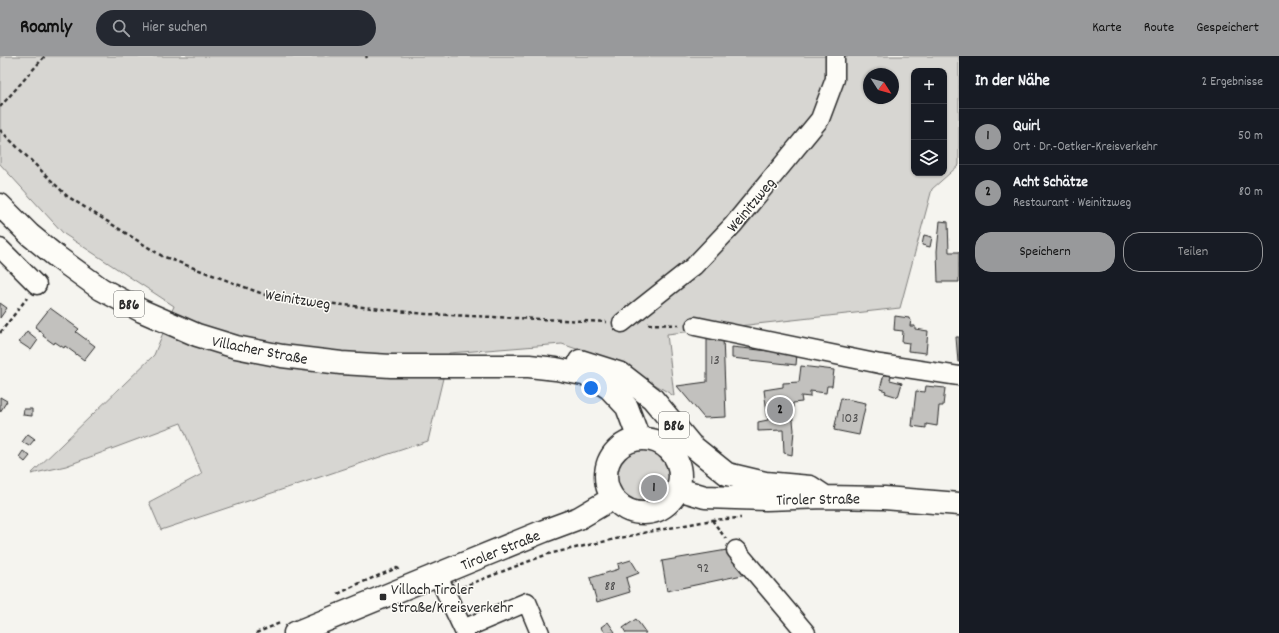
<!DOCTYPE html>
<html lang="de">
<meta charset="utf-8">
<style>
body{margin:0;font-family:Dekko,sans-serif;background:#242831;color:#f1f3f6}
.controls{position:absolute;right:12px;top:12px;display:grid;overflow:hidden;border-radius:8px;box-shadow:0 1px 3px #0004}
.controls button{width:36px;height:36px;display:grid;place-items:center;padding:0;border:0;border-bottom:1px solid #363941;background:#171b24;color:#f1f3f6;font:20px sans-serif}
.compass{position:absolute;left:863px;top:12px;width:36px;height:36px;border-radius:50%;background:#171b24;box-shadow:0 1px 3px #0004;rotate:126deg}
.you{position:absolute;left:591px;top:332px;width:14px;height:14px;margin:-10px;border:3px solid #fff;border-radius:50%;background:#1a73e8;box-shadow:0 0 0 6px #1a73e833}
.badge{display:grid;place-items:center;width:26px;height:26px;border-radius:50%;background:#98999b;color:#111;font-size:13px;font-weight:700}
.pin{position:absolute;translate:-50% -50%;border:2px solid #fff;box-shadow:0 1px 4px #0006}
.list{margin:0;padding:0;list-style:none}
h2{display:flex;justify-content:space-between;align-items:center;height:52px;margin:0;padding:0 16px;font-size:17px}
h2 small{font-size:13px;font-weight:400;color:#9ea1a6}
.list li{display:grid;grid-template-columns:26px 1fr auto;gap:12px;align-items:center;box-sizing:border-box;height:56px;padding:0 16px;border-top:1px solid #363941}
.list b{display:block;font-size:15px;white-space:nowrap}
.list p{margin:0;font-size:13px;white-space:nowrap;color:#9ea1a6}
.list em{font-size:13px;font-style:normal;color:#9ea1a6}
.actions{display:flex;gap:8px;padding:12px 16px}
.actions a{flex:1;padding:9px 0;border:1px solid #98999b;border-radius:16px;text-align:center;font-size:14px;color:#98999b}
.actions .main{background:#98999b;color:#111}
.icon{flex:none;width:22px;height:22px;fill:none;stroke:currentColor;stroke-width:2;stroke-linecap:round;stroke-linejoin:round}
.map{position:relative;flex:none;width:959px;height:577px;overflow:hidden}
header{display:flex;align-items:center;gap:24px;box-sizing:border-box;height:56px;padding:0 20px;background:#98999b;color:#111}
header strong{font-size:19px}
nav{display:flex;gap:22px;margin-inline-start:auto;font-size:14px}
.search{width:280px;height:36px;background:#242831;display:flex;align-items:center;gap:10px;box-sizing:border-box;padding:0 14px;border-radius:22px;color:#9ea1a6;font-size:15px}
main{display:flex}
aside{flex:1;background:#171b24}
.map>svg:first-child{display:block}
</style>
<header>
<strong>Roamly</strong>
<div class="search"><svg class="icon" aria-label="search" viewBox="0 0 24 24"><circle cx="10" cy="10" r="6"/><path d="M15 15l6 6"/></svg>Hier suchen</div>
<nav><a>Karte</a><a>Route</a><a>Gespeichert</a></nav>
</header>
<main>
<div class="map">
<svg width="959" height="577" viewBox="0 0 959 577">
<rect width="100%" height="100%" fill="#f5f4ef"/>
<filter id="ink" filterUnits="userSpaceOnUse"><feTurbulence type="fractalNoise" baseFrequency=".025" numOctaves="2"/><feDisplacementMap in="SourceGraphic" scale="8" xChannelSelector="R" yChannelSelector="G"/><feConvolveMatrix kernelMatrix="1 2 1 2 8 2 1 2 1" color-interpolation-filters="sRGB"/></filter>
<g filter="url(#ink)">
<path fill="#d7d6d2" stroke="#81807e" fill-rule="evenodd" d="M0,0H959V109L932,133L900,252L667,278L674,340L623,309L562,288L449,297L428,385L161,474L149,446L202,418L181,367L66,410L31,418L154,299L174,250L64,178L0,108ZM914,15H944V117H914ZM869,18H893V42H869Z
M613 421a30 30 0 1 1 60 0a30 30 0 1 1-60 0Z"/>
<path fill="#c2c1be" stroke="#2b2b2b" d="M940,165L948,166L949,196H959V226H938L937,195Z
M924,179L932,181L930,191L922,189Z
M0,247L7,252L0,262Z
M50,252L79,273L76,276L95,290L84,304L65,290L64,292L55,286L54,288L43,280L44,278L35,271Z
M895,260L909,262V263L911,264L910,270H915V273L928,275L926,297L908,295L909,287L902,286L903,275L894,274Z
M27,275L38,284L31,294L19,286Z
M707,281H723L726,361L704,362L677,330L707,326Z
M956,281H959V306H958Z
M732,291L797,298L796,309L732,302Z
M801,310L834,314L832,330H827L826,337L810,335V341L801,340L802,346L793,347V354L792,355L794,374L792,399L784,397L783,374L758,375V366L768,364L764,334L783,331V327L799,326Z
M884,318L891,320L890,324L902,327L898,341L885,337L886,335L880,333Z
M926,330L945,332L943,350H939L937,370L926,368V372L912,370L916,335L925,336Z
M0,341L7,345L0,356Z
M841,342L866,347L859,379L834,374Z
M24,353H32V360L23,359Z
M28,378L35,383L29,390L22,386Z
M23,395L30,400L25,406L19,401Z
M727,494L747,518L667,535L662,505Z
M631,504L639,517L626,522L630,536L597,546L590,522L619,513L618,508Z
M636,563L646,577H626L623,572Z
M608,566L615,576L614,577H606L601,571Z"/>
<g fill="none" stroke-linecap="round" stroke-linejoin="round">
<g stroke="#2b2b2b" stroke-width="21">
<path id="minor" d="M0,192L37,229
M622,267L694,210L733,169L820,63L835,23V0
M695,270L880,308L959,320
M736,494L806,577
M437,518L465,577
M463,573L527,546L540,577"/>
</g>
<g stroke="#2b2b2b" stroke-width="25">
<path id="major" d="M0,149L30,179L57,201L101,233L142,255L197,279L236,291L282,300L341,307L391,310H529L556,313L588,319L609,332L627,351L639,383
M580,305L621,318L652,342L691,389L727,418L765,427L810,431L825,441
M606 420a37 37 0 1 1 74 0a37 37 0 1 1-74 0Z
M678,433L705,441L766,443L825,441L884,442L959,448
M295,577L468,506L544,475L579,462L613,442"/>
</g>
<path stroke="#2b2b2b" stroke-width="2.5" stroke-dasharray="4 3" stroke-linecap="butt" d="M366,0L367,2
M0,51L45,0
M0,74L67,140L162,200L271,241L426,258L607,266
M648,268L679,269
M0,277L27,242
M712,464L726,483
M462,531L548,498L643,477L712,464L741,462
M338,538L358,528L397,512L401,514
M256,577L280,567"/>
<use href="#minor" stroke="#fdfcf7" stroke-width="18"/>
<use href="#major" stroke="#fdfcf7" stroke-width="22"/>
</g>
</g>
<rect fill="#2b2b2b" stroke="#fdfcf7" stroke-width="1.5" x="379" y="537" width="8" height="8" rx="2"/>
<g text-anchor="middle" stroke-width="3" stroke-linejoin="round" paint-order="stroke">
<g font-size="14" fill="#515050">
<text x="715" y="308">13</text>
<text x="850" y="366">103</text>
<text x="703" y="516">92</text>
<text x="610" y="534">88</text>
</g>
<g fill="#fdfcf7" stroke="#6a6a68" stroke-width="1">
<rect x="114" y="235" width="30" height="26" rx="3"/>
<rect x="659" y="356" width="30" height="26" rx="3"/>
</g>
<g font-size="15" font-weight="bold" fill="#2b2b2b">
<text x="129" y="253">B86</text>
<text x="674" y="374">B86</text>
</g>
<g font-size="16" fill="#2b2b2b" stroke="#fdfcf7">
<text transform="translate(750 148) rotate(-50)" y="6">Weinitzweg</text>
<text transform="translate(298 242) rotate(9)" y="6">Weinitzweg</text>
<text transform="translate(260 293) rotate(11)" y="6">Villacher Straße</text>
<text transform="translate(818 442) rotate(-1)" y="6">Tiroler Straße</text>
<text transform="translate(500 493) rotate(-22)" y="6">Tiroler Straße</text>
</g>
<g font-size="16" fill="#2b2b2b" stroke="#fdfcf7" text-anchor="start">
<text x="391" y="538">Villach Tiroler<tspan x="391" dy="18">Straße/Kreisverkehr</tspan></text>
</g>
</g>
</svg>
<div class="controls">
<button>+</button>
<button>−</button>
<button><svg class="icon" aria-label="layers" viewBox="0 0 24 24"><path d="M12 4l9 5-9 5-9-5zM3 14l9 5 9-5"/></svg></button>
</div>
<svg class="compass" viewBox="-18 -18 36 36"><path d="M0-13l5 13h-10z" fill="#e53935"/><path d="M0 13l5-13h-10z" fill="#9ea1a6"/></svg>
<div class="you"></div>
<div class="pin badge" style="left:654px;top:432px">1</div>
<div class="pin badge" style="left:780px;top:354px">2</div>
</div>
<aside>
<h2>In der Nähe<small>2 Ergebnisse</small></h2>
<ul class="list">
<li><span class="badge">1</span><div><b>Quirl</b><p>Ort · Dr.-Oetker-Kreisverkehr</p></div><em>50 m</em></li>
<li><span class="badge">2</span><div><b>Acht Schätze</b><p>Restaurant · Weinitzweg</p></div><em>80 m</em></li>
</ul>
<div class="actions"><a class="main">Speichern</a><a>Teilen</a></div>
</aside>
</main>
